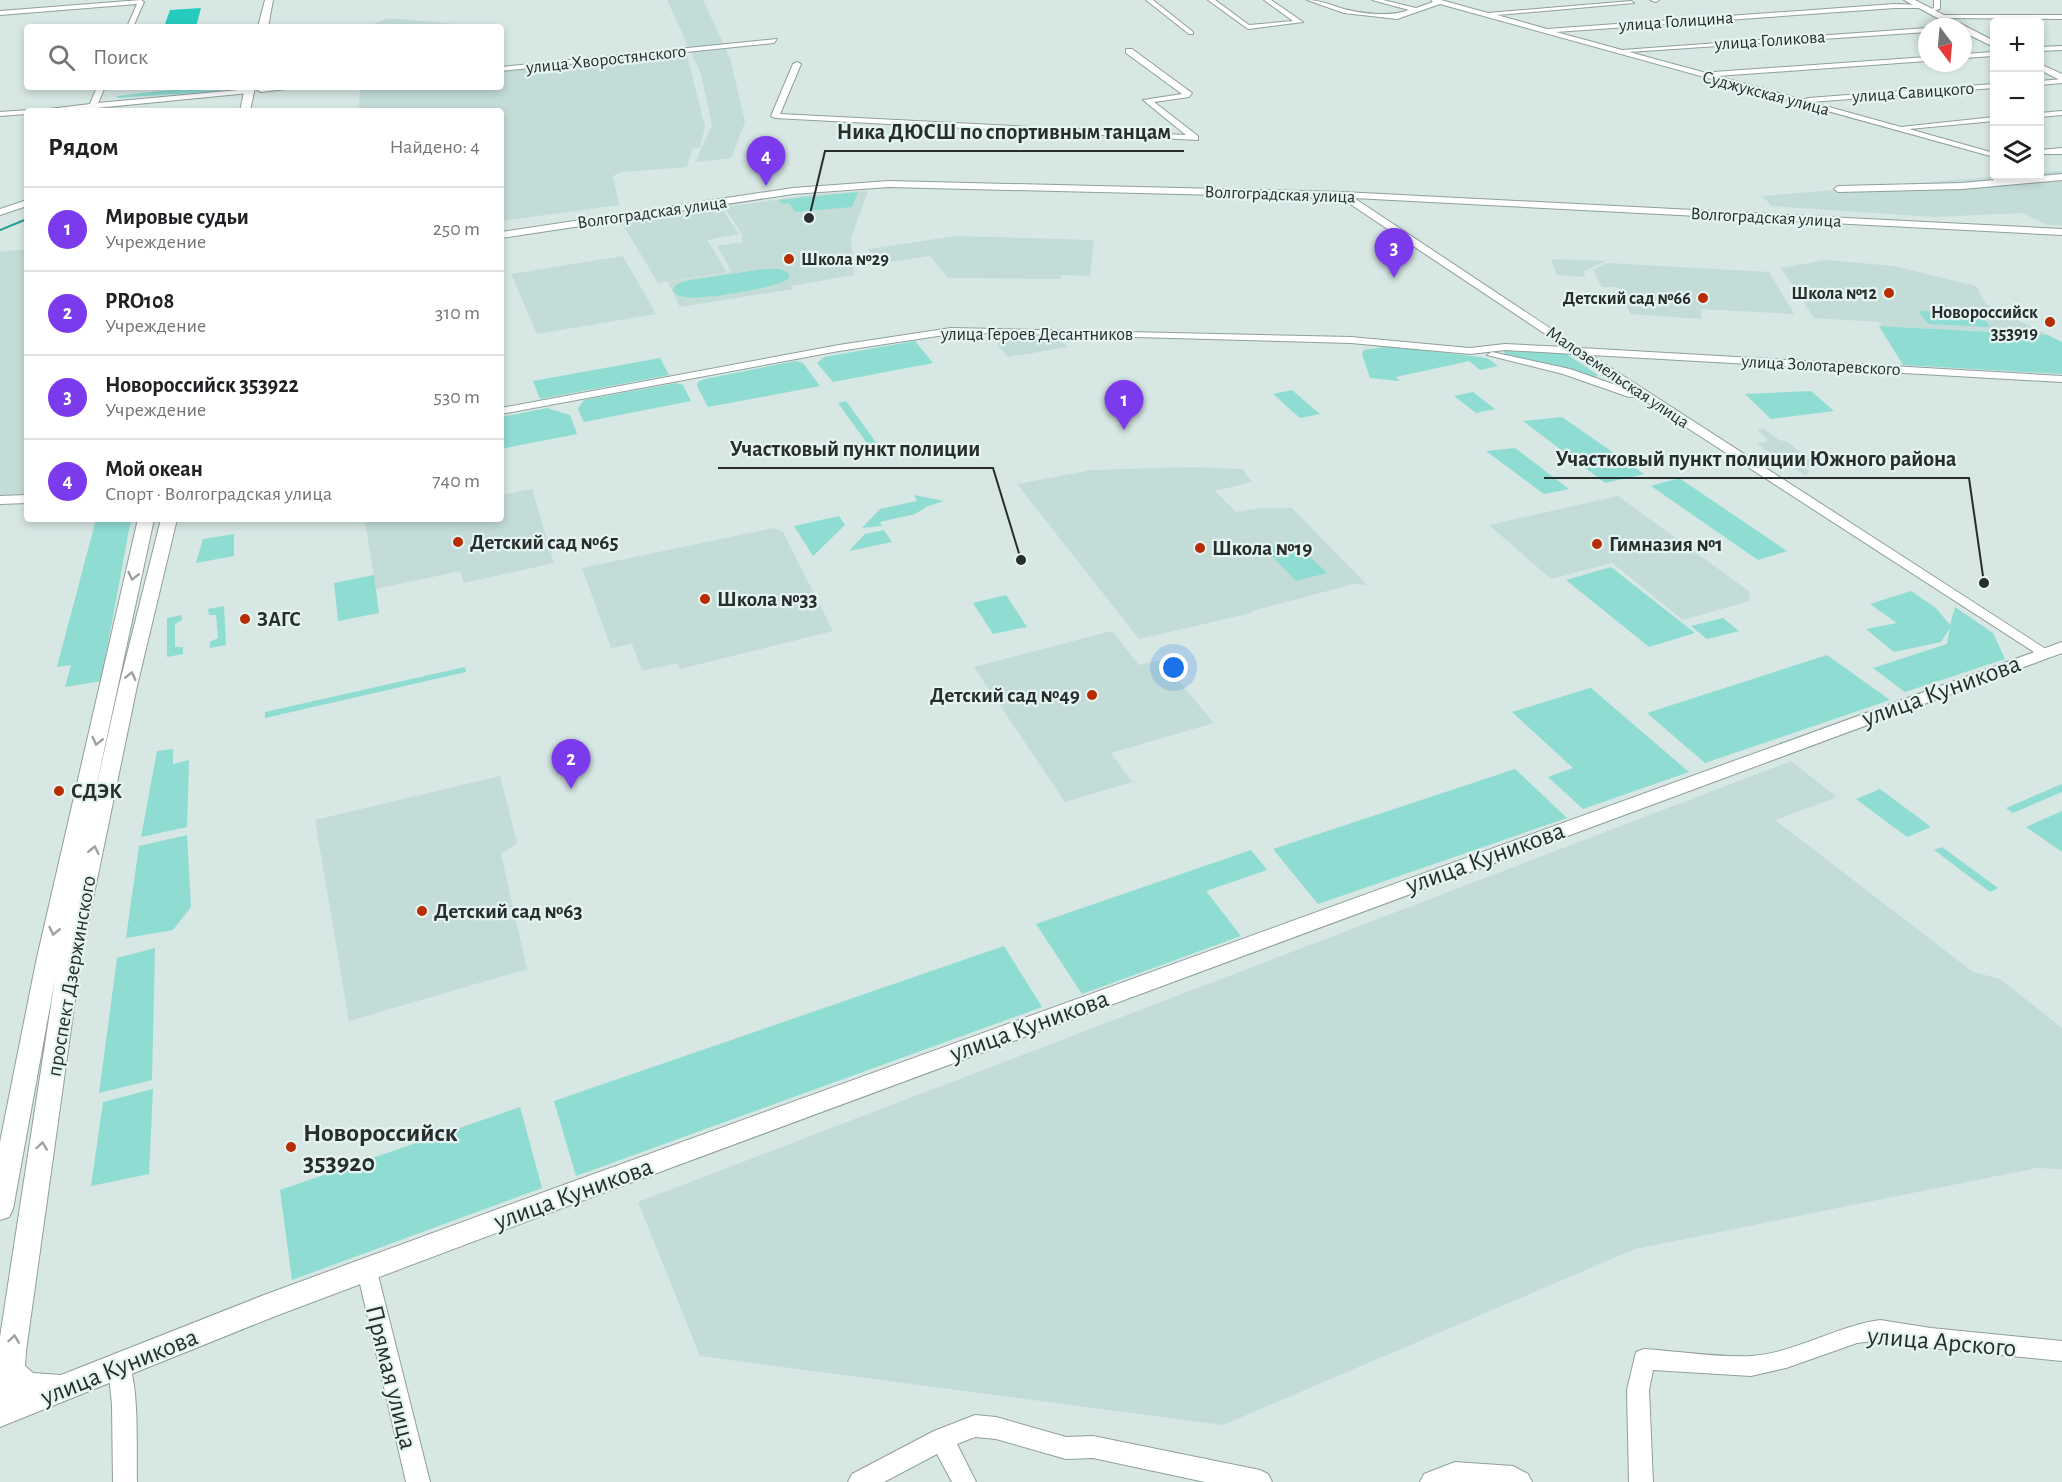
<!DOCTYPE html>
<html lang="ru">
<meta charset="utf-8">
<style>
body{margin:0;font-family:"Alegreya Sans",sans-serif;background:#f2f2f2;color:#202124}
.controls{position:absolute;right:18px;top:18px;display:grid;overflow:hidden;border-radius:6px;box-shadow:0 3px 9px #0003}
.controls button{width:54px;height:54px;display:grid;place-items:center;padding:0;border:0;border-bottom:2px solid #e0e0e0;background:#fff;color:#202124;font:30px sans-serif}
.compass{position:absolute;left:1918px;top:18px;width:54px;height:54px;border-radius:50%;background:#fff;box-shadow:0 3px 9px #0003;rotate:164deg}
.you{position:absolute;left:1174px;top:668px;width:21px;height:21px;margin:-15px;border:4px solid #fff;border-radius:50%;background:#1a73e8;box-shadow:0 0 0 9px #1a73e833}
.badge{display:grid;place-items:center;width:39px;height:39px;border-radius:50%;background:#7c3aed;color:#fff;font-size:20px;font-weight:700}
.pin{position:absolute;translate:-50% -50px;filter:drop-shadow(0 2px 3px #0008)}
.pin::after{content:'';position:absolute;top:32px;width:21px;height:18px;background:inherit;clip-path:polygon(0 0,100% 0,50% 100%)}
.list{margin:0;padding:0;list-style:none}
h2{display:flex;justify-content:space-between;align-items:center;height:78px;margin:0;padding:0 24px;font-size:26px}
h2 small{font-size:20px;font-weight:400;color:#757577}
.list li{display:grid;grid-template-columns:39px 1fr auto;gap:18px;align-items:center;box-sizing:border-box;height:84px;padding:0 24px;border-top:2px solid #e0e0e0}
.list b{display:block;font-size:22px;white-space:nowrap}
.list p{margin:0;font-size:20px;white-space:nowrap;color:#757577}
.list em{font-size:20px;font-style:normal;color:#757577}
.icon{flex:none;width:33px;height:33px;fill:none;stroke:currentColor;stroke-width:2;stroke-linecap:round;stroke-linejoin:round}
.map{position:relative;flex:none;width:2062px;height:1482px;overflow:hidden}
.search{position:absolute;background:#fff;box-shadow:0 3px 9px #0003;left:24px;top:24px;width:480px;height:66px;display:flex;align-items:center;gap:15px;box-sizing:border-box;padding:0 21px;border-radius:6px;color:#757577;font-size:22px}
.panel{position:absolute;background:#fff;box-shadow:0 3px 9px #0003;left:24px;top:108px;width:480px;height:414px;border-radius:6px}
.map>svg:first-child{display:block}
</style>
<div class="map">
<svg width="2062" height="1482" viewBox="0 0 2062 1482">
<rect width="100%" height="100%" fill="#d6e7e4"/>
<path fill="#c3dcd8" d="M667,0H703L730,58L745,122L731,158L695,162L712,125L701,74Z
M388,18L455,24L451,27H365Z
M686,51L705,127L700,147L692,149L687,167L621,172L613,176L619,205L501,221V111H359L360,87H501V72Z
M2062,171V225H2048L2022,213L1935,217L1771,206L1763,196L2004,176H2040V172Z
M868,191L851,238L854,275L791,286L793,289L680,307L668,282L732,272L717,246L742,242V234L724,207L810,195Z
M721,208L739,234L707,240L727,272L658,283L622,223Z
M956,236L1094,240L1090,276L1061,275V279L948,278L930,256L869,265V249Z
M27,249V494L0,497V252Z
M623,256L656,314L537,334L511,274Z
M1551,259L1606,261L1584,271L1585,277L1557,275Z
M1826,260L1894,266L1976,286L1986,304L2048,335L1882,326L1879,322L1814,318L1781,268Z
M1607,263L1769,272L1794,314L1701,309L1702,319L1631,314L1617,287H1602L1593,270Z
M1000,339L1062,341L1068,347L1008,357L998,346Z
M1764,429L1779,440L1788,442L1816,466L1804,467L1809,471L1806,476L1757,444L1768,440L1757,430Z
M1193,467L1242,469L1252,482L1215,491L1236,512L1261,508H1292L1367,585L1354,584L1252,611L1251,613L1139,639L1017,484L1092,470Z
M532,489L554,563L464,583L460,571L376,589L365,521L368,519H501V495Z
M1618,496L1750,592L1749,601L1683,620L1612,563L1551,579L1489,525Z
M774,528L783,532L833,631L680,669L677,663L642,671L632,644L611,648L582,568Z
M1112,631L1139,665L1161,660L1214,723L1111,753L1132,782L1065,802L974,667Z
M1791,761L1837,797L1775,820L1973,972L2000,979L2062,1028V1169L2036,1168L1635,1249L1223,1425L700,1356L638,1202Z
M500,776L517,843L501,854L527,969L349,1021L315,820Z"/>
<path fill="#8fdcd2" d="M196,87L222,88V91L117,98V96Z
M858,192L852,207L795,212L789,203L782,204L779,200Z
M764,269H780L789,273V278C780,288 701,300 685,297C679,296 676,295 673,290L676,285L685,281Z
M1918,311L1979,313L1990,327L1928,324Z
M1879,326L2048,335L2062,342V374L1903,365Z
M915,341L933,363L833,382L817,363L824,357Z
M1390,346L1487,358L1498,366L1480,370L1469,361L1396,377L1400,381L1370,378L1362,354L1364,350Z
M1504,351L1565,353L1598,375L1594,379L1505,355Z
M660,358L669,375L540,399L533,381Z
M795,361L803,363L820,386L708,407L697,386L698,382L705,379Z
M676,383L683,385L691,401L584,422L578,409L584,400Z
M1292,390L1320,414L1300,418L1273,394Z
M1811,391L1834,411L1771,419L1745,394Z
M1473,392L1495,409L1476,413L1454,396Z
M846,401L883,452L875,454L838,403Z
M547,408L570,415L577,434L501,449V417Z
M1562,417L1644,474L1605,483L1523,421Z
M1515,448L1569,489L1544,494L1486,451Z
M1679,478L1787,551L1758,560L1651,486Z
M914,495L944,501L928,506L915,514L880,522L882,526L862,528L880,509L917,501Z
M839,516L845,525L813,556L794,526Z
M96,519H131L101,681L65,687L71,665L57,667Z
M884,530L892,542L849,551L865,534Z
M234,534V556L196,563L203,539Z
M1294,541L1327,573L1296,581L1264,548Z
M1611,567L1695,633L1649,647L1566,580Z
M374,575L379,613L338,621L334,583Z
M1911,591L1936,608L1950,625L1955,607L1993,633L2005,659L1905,692L1873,668L1947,644L1950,628L1941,642L1894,652L1866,629L1897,623L1870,604Z
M1006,595L1027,627L993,634L973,603Z
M224,606L226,645L210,648V642L218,638L216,615H209L208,609Z
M182,615V620L175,624V647H183V654L167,657V618Z
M1723,618L1739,631L1707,639L1691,626Z
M1827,655L1890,700L1705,763L1647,713Z
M465,667L466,672L265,718V712Z
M1590,688H1591L1689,772L1583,809L1548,777L1573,768L1512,712Z
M173,749V764L189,760L187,827L141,837L157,751Z
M1515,769L1567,818L1318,904L1273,849Z
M2062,784V792L2013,813L2006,808Z
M1880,789L1931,827L1907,837L1856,799Z
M2062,811V852L2026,827Z
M187,835L191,907L173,930L126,938L139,846Z
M1942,847L1998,888L1990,892L1934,850Z
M1251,850L1267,870L1206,891L1241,936L1082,994L1036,924Z
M1004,946L1042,1007L576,1176L554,1101Z
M155,948L152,1080L99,1093L117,958Z
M153,1089L149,1174L91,1186L103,1102Z
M520,1107L542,1188L292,1280L280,1190Z"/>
<path fill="#25ccbd" d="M201,8L196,27H164L170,10Z"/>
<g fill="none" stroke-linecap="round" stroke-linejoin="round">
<path stroke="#259e92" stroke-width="2" d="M0,230L27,219"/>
<g stroke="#909f9c" stroke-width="2">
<path id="minor" d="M141,0L144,2L133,27H127L137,4L0,15V11Z
M1146,0H1153L1193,32V34H1189Z
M1208,0H1215L1249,25L1293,21L1264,0H1271L1303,22L1248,29Z
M1307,0C1320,0 1331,5 1344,9C1363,14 1390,17 1409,10L1372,0H1383L1416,8L1433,2L1431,0H1441L1488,13L1631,1L1634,3L1497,15L1547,29L1895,4L1921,5L1923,8H1895L1556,32L1622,50L1927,28V32L1629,52L1710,74L1714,72L1927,57V61L1717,76L1804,100L1808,98L1994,84V88L1811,102L1901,127L1994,117V121L1909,129L1994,153V157L1440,4L1397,19L1344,13Z
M1650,0H1659L1656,2Z
M1934,0H1940V9L1928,12V10L1934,8Z
M1942,15H2062V19L1940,18Z
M777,39L774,43L501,71V67Z
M2062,46V50L2040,51V47Z
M1126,49H1132L1192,93L1189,97L1154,102L1198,136V140L775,118L771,116L793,64L797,62L801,64L780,114L1186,135L1143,100L1182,94L1126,53Z
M1994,52V56L1963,58V54Z
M2062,79V83L2040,85V81Z
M97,87H105L98,103L249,89L253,91L249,93L96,108L95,111H87L88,109L33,111L90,104Z
M270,87H303L261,92L257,90Z
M30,110L27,111V114L0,116V112Z
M2062,111V115L2040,117V113Z
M2062,148V154H2040V150Z
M2062,174V180L1962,189L1838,192L1834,189L1838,186L1962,183Z
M889,181L1343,192L2062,229V235L1354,198L1580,348L2062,376V382L1591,355L2052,653L2045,657L2040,656L1638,396L1629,397L1563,374L1487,355L1492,352L1570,369L1627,389L1575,354L1505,350L1470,354L1351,343L988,333L951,334L839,351L501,414V408L839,345L951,328L1351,337L1470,348L1505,344L1565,347L1341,198L889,187L793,194L501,238V232L793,188Z
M27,200V206L0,215V209Z
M27,495V503L0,504V496Z
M367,1262L374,1264L377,1271L430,1482H406L357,1271L360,1264Z
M1880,1320L1931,1328L2062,1341V1361L1931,1348L1880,1340L1857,1343L1786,1368L1751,1376L1653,1370L1649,1390L1653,1482H1629L1627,1390L1636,1352L1644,1349C1676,1351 1720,1358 1751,1356C1795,1353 1836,1326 1880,1320Z
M119,1355L127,1358C140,1387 136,1449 137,1482H113L112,1405L108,1365L111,1358Z
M975,1415L996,1417L1066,1437L1093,1436L1260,1470L1268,1474L1272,1482H1205L1093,1458L1066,1459L996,1439L975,1437L957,1444L976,1482H952L937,1454L884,1482H848L852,1474L934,1431Z
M1455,1462L1513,1466L1528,1474L1532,1482H1420L1424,1474Z"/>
</g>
<g stroke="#909f9c" stroke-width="2">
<path id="tertiary" d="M265,0H273L268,27H258Z
M1904,0H1915L1994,41V47L1963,32V27H1954Z
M2040,64L2062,74V81L2040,70Z
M245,87H255L250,111H240Z
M138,519H154L92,806L119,686L161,519H177L137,686L81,957L26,1351L25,1366L33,1373L61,1375L264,1295L547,1191L2062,642V653L565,1207L273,1317L0,1427V1337L55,979L13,1209L9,1217L0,1220V1142L36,962Z"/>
</g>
<use href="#minor" fill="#fff" fill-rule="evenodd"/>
<use href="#tertiary" fill="#fff" fill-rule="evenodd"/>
</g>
<defs><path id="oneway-chevron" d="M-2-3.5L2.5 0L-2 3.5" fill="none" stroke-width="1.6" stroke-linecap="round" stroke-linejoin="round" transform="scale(1.5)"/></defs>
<g stroke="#9ea1a0">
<use href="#oneway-chevron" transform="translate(133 576) rotate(103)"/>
<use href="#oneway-chevron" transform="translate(131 676) rotate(-77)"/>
<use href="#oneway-chevron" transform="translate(97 741) rotate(103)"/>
<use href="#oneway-chevron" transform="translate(94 850) rotate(-78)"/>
<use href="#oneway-chevron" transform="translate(54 931) rotate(103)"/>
<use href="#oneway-chevron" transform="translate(42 1146) rotate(-82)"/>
<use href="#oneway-chevron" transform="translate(14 1339) rotate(-82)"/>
</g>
<g fill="#b72d01" stroke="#e4f4f1" stroke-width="2">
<circle cx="789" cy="259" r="6"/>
<circle cx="1889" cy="293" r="6"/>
<circle cx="1703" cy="298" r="6"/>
<circle cx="2050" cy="322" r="6"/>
<circle cx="458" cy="542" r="6"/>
<circle cx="1597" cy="544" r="6"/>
<circle cx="1200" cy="548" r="6"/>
<circle cx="705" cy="599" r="6"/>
<circle cx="245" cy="619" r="6"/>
<circle cx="1092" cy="695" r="6"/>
<circle cx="59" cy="791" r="6"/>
<circle cx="422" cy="911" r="6"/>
<circle cx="291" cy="1147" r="6"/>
</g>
<g text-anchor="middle" stroke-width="4.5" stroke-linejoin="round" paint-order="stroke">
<g font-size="18" fill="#282e2d" stroke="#e4f4f1">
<text transform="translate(1676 21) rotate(-4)" y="6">улица Голицина</text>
<text transform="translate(1770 40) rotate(-4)" y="6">улица Голикова</text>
<text transform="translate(606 59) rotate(-6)" y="6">улица Хворостянского</text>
<text transform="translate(1913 92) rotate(-4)" y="6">улица Савицкого</text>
<text transform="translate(1766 93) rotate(15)" y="6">Суджукская улица</text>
<text transform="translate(1280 194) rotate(2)" y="6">Волгоградская улица</text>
<text transform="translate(652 212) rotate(-8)" y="6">Волгоградская улица</text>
<text transform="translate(1766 217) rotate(3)" y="6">Волгоградская улица</text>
<text x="1037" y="340">улица Героев Десантников</text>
<text transform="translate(1821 365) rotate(3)" y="6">улица Золотаревского</text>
<text transform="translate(1618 377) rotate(34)" y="6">Малоземельская улица</text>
</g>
<g font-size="18" font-weight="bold" fill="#282e2d" stroke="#e4f4f1" text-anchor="end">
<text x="801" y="265" text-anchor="start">Школа №29</text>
<text x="1877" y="299">Школа №12</text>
<text x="1691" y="304">Детский сад №66</text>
<text x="2038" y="318">Новороссийск<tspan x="2038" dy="21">353919</tspan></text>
</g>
<g font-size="21" font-weight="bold" fill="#282e2d" stroke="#e4f4f1" text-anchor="start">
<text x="470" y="549">Детский сад №65</text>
<text x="1609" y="551">Гимназия №1</text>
<text x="1212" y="555">Школа №19</text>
<text x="717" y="606">Школа №33</text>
<text x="257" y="626">ЗАГС</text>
<text x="1080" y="702" text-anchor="end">Детский сад №49</text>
<text x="71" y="798">СДЭК</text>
<text x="434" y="918">Детский сад №63</text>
</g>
<g font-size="21" fill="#282e2d" stroke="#e4f4f1">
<text transform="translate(71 976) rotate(-80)" y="7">проспект Дзержинского</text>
</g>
<g font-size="26" fill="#282e2d" stroke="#e4f4f1">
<text transform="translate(1941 690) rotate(-20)" y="9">улица Куникова</text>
<text transform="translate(1485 857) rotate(-20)" y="9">улица Куникова</text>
<text transform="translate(1029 1025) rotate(-20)" y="9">улица Куникова</text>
<text transform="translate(573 1193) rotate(-20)" y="9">улица Куникова</text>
<text transform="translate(1942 1341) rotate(5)" y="9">улица Арского</text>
<text transform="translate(119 1366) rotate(-22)" y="9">улица Куникова</text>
<text transform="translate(392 1377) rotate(76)" y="9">Прямая улица</text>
</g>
<g font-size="26" font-weight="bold" fill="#282e2d" stroke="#e4f4f1" text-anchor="start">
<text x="303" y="1141">Новороссийск<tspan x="303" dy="30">353920</tspan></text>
</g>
</g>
<path fill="none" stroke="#282e2d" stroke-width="2" d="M809 218L825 151H1184M1021 560L993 468H718M1984 583L1969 478H1544"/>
<g fill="#282e2d" stroke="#e4f4f1" stroke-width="2">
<circle cx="809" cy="218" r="6"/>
<circle cx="1021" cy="560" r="6"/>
<circle cx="1984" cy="583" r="6"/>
</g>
<g font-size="22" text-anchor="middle" font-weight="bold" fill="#282e2d" stroke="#e4f4f1" stroke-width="4.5" stroke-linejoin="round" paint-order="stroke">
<text x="1004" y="139">Ника ДЮСШ по спортивным танцам</text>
<text x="855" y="456">Участковый пункт полиции</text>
<text x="1756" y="466">Участковый пункт полиции Южного района</text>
</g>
</svg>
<div class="controls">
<button>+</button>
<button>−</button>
<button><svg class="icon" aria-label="layers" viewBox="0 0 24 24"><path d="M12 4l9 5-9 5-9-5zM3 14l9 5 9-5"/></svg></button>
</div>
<svg class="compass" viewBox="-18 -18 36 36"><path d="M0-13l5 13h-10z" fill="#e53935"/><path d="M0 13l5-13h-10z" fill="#757577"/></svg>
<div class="you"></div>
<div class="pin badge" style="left:1124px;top:430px">1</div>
<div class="pin badge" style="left:571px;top:789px">2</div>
<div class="pin badge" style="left:1394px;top:278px">3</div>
<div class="pin badge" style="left:766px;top:186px">4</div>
<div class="search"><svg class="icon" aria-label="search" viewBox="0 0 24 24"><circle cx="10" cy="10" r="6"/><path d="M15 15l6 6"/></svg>Поиск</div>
<section class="panel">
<h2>Рядом<small>Найдено: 4</small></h2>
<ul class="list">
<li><span class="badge">1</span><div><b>Мировые судьи</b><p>Учреждение</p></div><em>250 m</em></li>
<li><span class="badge">2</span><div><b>PRO108</b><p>Учреждение</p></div><em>310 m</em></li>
<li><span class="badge">3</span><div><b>Новороссийск 353922</b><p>Учреждение</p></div><em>530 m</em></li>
<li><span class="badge">4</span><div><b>Мой океан</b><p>Спорт · Волгоградская улица</p></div><em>740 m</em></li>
</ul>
</section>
</div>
